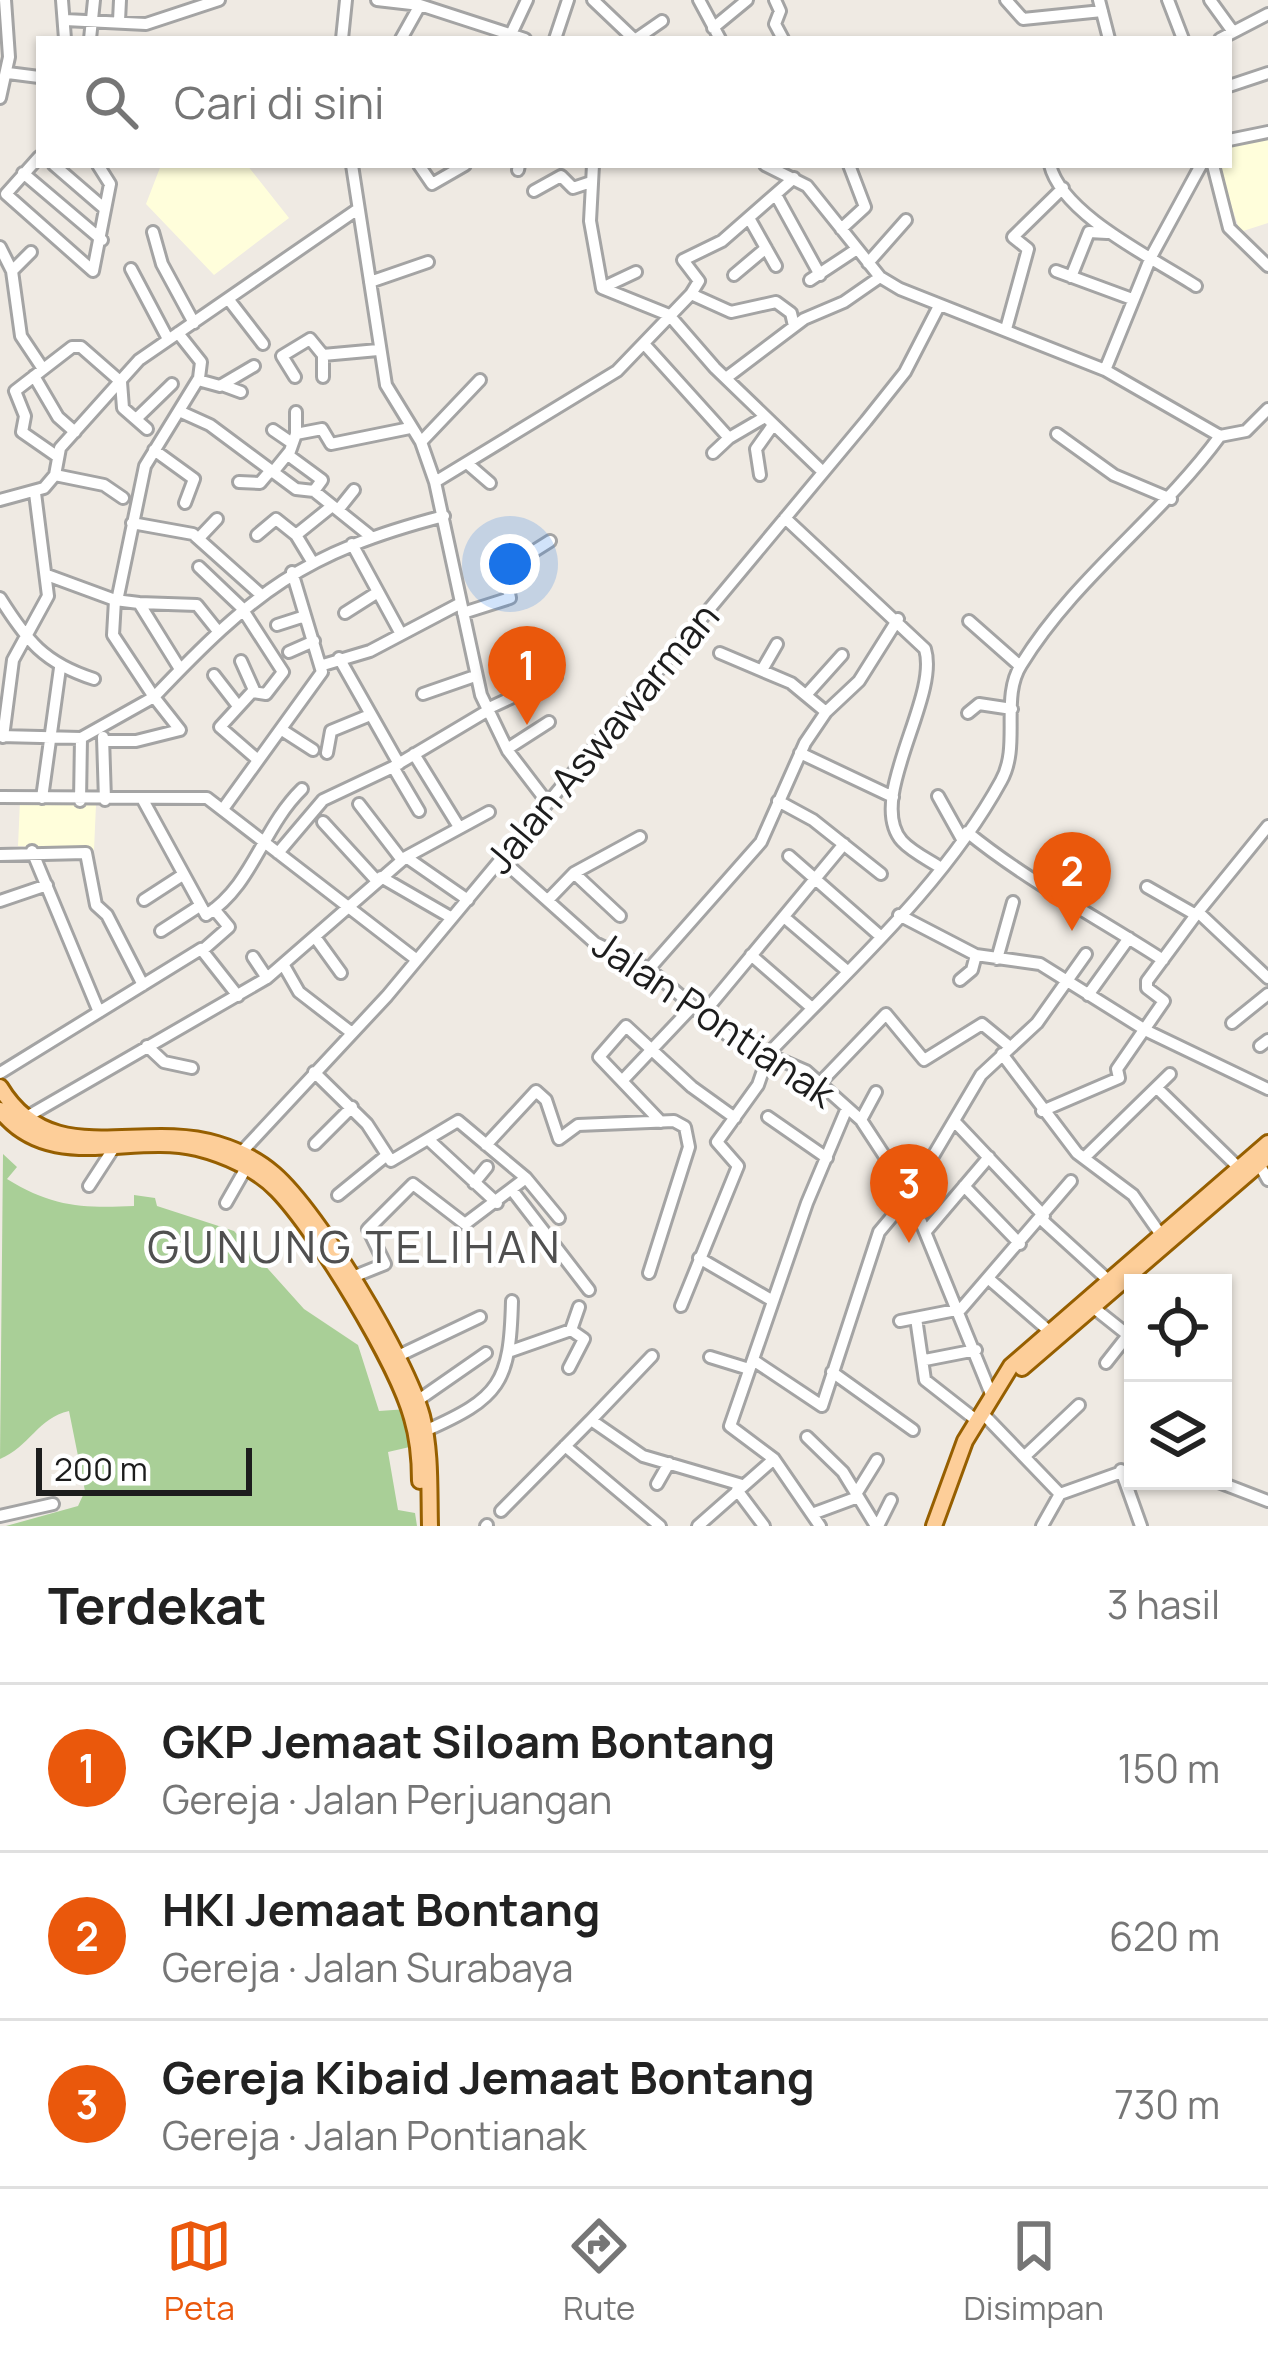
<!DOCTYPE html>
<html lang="id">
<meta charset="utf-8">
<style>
body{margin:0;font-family:Manrope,sans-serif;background:#f2f2f2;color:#222}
.controls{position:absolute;right:36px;bottom:36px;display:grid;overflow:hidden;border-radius:0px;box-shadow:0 3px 9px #0004}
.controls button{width:108px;height:108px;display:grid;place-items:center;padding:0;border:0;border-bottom:3px solid #e0e0e0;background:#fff;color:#222;font:60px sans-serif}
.scale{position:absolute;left:36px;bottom:30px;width:216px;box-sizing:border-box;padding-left:12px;border:6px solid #1d1d1d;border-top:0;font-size:33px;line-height:42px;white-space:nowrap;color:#1d1d1d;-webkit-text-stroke:9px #fff;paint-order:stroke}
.you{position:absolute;left:510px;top:564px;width:42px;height:42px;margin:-30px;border:9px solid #fff;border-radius:50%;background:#1a73e8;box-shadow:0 0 0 18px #1a73e833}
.badge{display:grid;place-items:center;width:78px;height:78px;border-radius:50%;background:#ea580c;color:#fff;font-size:39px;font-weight:700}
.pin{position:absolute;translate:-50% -99px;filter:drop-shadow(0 3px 6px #0008)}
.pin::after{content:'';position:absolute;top:63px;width:42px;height:36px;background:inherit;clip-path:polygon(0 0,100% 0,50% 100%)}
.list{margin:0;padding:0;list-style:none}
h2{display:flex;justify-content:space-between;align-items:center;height:156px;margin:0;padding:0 48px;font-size:51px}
h2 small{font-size:39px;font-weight:400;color:#767676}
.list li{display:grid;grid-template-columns:78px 1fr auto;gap:36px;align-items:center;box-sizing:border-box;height:168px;padding:0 48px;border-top:3px solid #e0e0e0}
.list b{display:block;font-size:45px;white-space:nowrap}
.list p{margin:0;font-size:39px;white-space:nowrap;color:#767676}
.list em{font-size:39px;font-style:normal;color:#767676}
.icon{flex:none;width:66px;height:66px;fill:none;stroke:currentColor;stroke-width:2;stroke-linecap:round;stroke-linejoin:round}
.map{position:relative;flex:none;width:1268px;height:1526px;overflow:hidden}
.search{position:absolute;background:#fff;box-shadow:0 3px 9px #0004;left:36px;right:36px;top:36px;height:132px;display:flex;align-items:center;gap:30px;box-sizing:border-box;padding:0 42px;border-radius:0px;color:#767676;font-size:45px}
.sheet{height:660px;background:#fff}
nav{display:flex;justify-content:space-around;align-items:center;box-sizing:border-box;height:168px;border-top:3px solid #e0e0e0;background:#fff;font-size:33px;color:#767676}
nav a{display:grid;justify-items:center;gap:6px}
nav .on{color:#ea580c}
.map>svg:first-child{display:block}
</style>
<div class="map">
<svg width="1268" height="1526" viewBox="0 0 1268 1526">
<rect width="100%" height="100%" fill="#efeae3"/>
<path fill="#fffedb" d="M1268,133V223L1240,232L1218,165H1229V142Z
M161,165H247L289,218L214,275L146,204Z
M20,801L96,805L94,850L18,846Z"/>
<path fill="#a9cf97" d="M3,1154L17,1167L7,1179C53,1208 86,1208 134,1206V1195L155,1198L157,1206L234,1231L304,1309L358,1345L379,1411L408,1409L414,1446L388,1452L398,1510L415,1513L417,1526H6L78,1506L85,1491L69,1411C38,1418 29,1447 0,1459Z"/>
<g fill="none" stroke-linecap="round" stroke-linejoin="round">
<g stroke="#a4a4a4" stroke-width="16">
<path id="minor" d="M62,0L65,39
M377,0L420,5L525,39
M593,0L634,39
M699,0L720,39
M775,0L780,11L775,24L783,39
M1006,0L1023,19L1102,11
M1099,0L1109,39
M1168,0L1183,39
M1210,0L1231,29
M65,20L146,24L219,0
M119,21L120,0
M713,28L747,0
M512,32L527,0
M90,39L94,0
M342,39L346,0
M401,39L420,5
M555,39L568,0
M636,39L662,21
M1220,39L1268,14
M8,73L39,77
M1229,86L1268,73
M0,98L9,57L5,0
M1229,140L1268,132
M39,157L6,194L93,271L110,184L98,165
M54,165L105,209
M352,165L386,385L421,442L435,482L481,695L508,751L547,802
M419,165L432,184L465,165
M593,165L590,221L602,288L669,315L715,368L823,472
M765,165L807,186L880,277L900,289L1105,370L1220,436L1246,431L1268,409
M1050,165C1062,215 1155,259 1196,286
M1213,165L1229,228L1268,266
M518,170L519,165
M23,173L102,240
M534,191L561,176L573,188L591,182
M776,195L820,275
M749,218L776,266
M841,229L865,207L849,165
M153,232L162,264L194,323
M0,247L12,271L21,336L43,369
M868,263L906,220
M131,269L168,339
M12,271L31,252
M1056,271L1132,299
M734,275L766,248
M1071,277L1089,232L1107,233
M810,280L857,249
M370,282L428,262
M602,288L636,272
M691,294L699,281L683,260L722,241L794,178
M229,300L263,344
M1006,329L1028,249L1013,237L1063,188
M646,346L729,438L765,417
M323,355V377
M1105,370L1151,257L1201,165
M34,376L58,417L75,432
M295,377L282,356L310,339L323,355L378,350
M726,378L804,319L844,302L880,277
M198,380L220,386L254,366
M222,385L241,392
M179,411L210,425L296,489L314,491L369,535
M136,419L172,384
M273,430L292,443
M296,434V412
M1057,434L1114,475L1171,499
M421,442L480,380
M154,450L194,479L185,503
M713,453L729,438
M288,455L322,480L314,491
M58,457L22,432L25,416L15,391L72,347H81L121,382L123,408L147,429
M468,464L490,483
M273,472L290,451L296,434L322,429L331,444L410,428
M55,475L104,485L123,498
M760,475L756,449L773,425
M239,482L260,483L271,470
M435,482L617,371L691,294L731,312L776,302L791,313L794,326
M0,500L44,488L55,475L60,448L139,360L358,209
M338,510L354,490
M785,518L925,649C940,698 865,799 902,841C912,852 929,860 941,868
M132,523L193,534L259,593
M257,535L276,519L296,535L313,563
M296,535L332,506
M199,538L217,519
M352,544L401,634
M199,567L241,607L283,672L266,694L252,692L220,727L258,760
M47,575L115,600L139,603L180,669
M0,598C27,641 44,663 94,679
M115,600L113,635L154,697C254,592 302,553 444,516
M117,601L145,466L199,378L201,362L178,333
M139,603L197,605L217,630
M345,613L378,592
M463,613L510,598L504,570L550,541
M969,621L1020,666
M277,625L305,616
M289,652L314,641
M720,653L791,683L826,712
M339,658L399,764
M241,661L254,690
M323,665L370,651L461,603
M762,670L777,644
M214,675L238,706
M423,694L475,676
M807,694L842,655
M487,709L556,677
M968,713L979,704L1012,709
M282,730L313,750
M0,736L81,738L154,697L180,730L136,741H103
M3,737L13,660L48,596L35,493
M103,737L105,800
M507,749L549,722
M327,753L331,731L370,715
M800,753L893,797
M414,754L459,827
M393,767L419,811
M938,796L962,839
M0,797L207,798L417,960
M42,798L60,668
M143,800L206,915C253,885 262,828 302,789
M80,801L81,738
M778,801L813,820L881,874
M359,804L402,860
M223,809L322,672L292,572
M323,822L377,881
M967,832C1027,881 1097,917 1163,960
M32,851L99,1012
M278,853L323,800L393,767L487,711
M0,855L86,853L96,905L107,915L143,985
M789,856L879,935
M406,857L468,900
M501,859L595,943L649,969L732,1039L806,1071L861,1120L910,1195L991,1394
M574,873L620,916
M381,877L452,918
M1147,887L1196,915
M144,900L181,876
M548,900L574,873L640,837
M0,901L47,885
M1198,912L1268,826
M899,915L976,955L1040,964L1147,1031L1268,1089
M784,917L846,970
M161,931L198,907
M315,937L341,973
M204,949L229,927L214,909
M751,955L812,1008
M253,957L267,978
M997,959L1013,902
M283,964L299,992L352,1033
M649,969L761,842L805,743L826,712L859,681L898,619
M960,980L972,970L976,955
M1088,995L1129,938
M702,1015L844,844
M1232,1023L1268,994
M147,1046L164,1062L192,1068
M1260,1046L1268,1040
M1002,1054L1077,1153L1133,1195L1161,1235
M314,1072L367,1124L391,1161L458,1121L526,1178L465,1224L413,1184L368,1229L385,1264L350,1278
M0,1073L201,949L238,996
M622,1081L692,1007
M819,1084L886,1014L924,1060L982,1024L1010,1047
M1157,1088L1239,1168
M1042,1111L1119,1078L1117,1069L1164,1001L1147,988V981L1198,912L1268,978
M768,1117L827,1158
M23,1119L267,978L406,857L489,812
M861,1120L876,1092
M661,1122L599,1057L626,1026L692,1087L735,1118
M955,1122L1044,1216
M430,1141L497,1203
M315,1144L352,1107
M486,1145L536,1091L546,1100L559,1139L578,1125L674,1121L685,1127L689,1147L649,1273
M236,1158L387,996L866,421L905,372L939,306
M1084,1158L1170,1074
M1259,1164L1268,1180
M526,1178L559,1218
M474,1183L487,1167
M89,1186L115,1146
M964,1186L1020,1244
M512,1190L589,1290
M338,1195L387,1155
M226,1203L246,1168
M1041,1219L1108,1280
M927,1230L989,1157
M699,1258L773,1301
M989,1279L1049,1331
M681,1306L738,1166L717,1142L758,1085L769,1053C850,968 944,885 1001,781C1021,746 1000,698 1021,665C1075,577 1160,518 1220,436
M1094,1308L1133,1339
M916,1318L925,1380L976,1420
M900,1321L961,1309L1071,1181
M571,1330L579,1307
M511,1351L571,1330L584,1339L569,1368
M396,1357L480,1317
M710,1357L749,1369
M753,1360L822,1406L879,1232L910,1195L981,1075L1037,1023L1086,954
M925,1360L976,1350
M1106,1363L1128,1335
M832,1372L913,1430
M417,1401L486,1353
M987,1418L1060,1494L1133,1468
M591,1420L652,1356
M425,1431C500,1398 510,1383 512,1301
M807,1437L843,1472L876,1526
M565,1446L660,1526
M1025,1456L1079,1405
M1121,1470L1141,1526
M1216,1481L1268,1501
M657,1484L669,1463
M737,1490L764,1526
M856,1494L877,1460
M501,1511L591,1420L643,1456L742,1485
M812,1514L858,1497
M0,1516L53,1504
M486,1526L487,1525
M698,1526L774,1459
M820,1526L774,1459L730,1426L807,1203L847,1108
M878,1526L891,1500
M1042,1526L1060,1494"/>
</g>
<g stroke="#965f00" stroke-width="20">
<path id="major" d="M0,1087C51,1172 137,1120 217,1144C237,1150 258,1160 274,1174C319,1213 406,1358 422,1416C431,1452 429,1489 430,1526
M0,1110C50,1174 130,1132 197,1148C225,1155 257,1169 277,1190C317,1231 397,1363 412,1418C418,1438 420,1460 420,1481
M1022,1368L1268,1156
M934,1526L965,1441L1011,1366L1268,1143"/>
</g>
<use href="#minor" stroke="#fff" stroke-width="10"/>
<use href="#major" stroke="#fdce99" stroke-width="14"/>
</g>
<g text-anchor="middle" stroke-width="9" stroke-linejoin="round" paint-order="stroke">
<g font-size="39" fill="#1d1d1d" stroke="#fff">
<text transform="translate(602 738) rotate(-50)" y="14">Jalan Aswawarman</text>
<text transform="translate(714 1019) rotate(34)" y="14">Jalan Pontianak</text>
</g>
<g font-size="45" letter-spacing="3" fill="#505050" stroke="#fff">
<text x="355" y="1263">GUNUNG TELIHAN</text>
</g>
</g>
</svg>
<div class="controls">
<button><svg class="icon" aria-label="locate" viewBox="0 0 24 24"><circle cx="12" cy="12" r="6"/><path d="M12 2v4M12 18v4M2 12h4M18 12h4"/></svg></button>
<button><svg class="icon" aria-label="layers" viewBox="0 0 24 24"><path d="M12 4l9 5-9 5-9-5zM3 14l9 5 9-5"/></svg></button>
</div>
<div class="scale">200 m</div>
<div class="you"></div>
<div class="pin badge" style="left:527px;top:725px">1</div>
<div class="pin badge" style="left:1072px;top:931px">2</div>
<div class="pin badge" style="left:909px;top:1243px">3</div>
<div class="search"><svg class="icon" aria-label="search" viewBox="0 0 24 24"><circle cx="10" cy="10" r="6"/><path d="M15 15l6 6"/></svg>Cari di sini</div>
</div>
<section class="sheet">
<h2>Terdekat<small>3 hasil</small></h2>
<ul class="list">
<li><span class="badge">1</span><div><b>GKP Jemaat Siloam Bontang</b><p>Gereja · Jalan Perjuangan</p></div><em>150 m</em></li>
<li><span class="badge">2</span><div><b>HKI Jemaat Bontang</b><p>Gereja · Jalan Surabaya</p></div><em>620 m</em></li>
<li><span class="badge">3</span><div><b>Gereja Kibaid Jemaat Bontang</b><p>Gereja · Jalan Pontianak</p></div><em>730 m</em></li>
</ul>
</section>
<nav>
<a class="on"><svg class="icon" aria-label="map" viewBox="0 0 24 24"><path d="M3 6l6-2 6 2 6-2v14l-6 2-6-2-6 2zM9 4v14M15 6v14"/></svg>Peta</a>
<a><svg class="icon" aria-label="directions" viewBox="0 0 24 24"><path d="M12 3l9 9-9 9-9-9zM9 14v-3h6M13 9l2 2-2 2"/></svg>Rute</a>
<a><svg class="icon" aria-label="saved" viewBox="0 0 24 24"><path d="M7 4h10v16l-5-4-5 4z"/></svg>Disimpan</a>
</nav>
